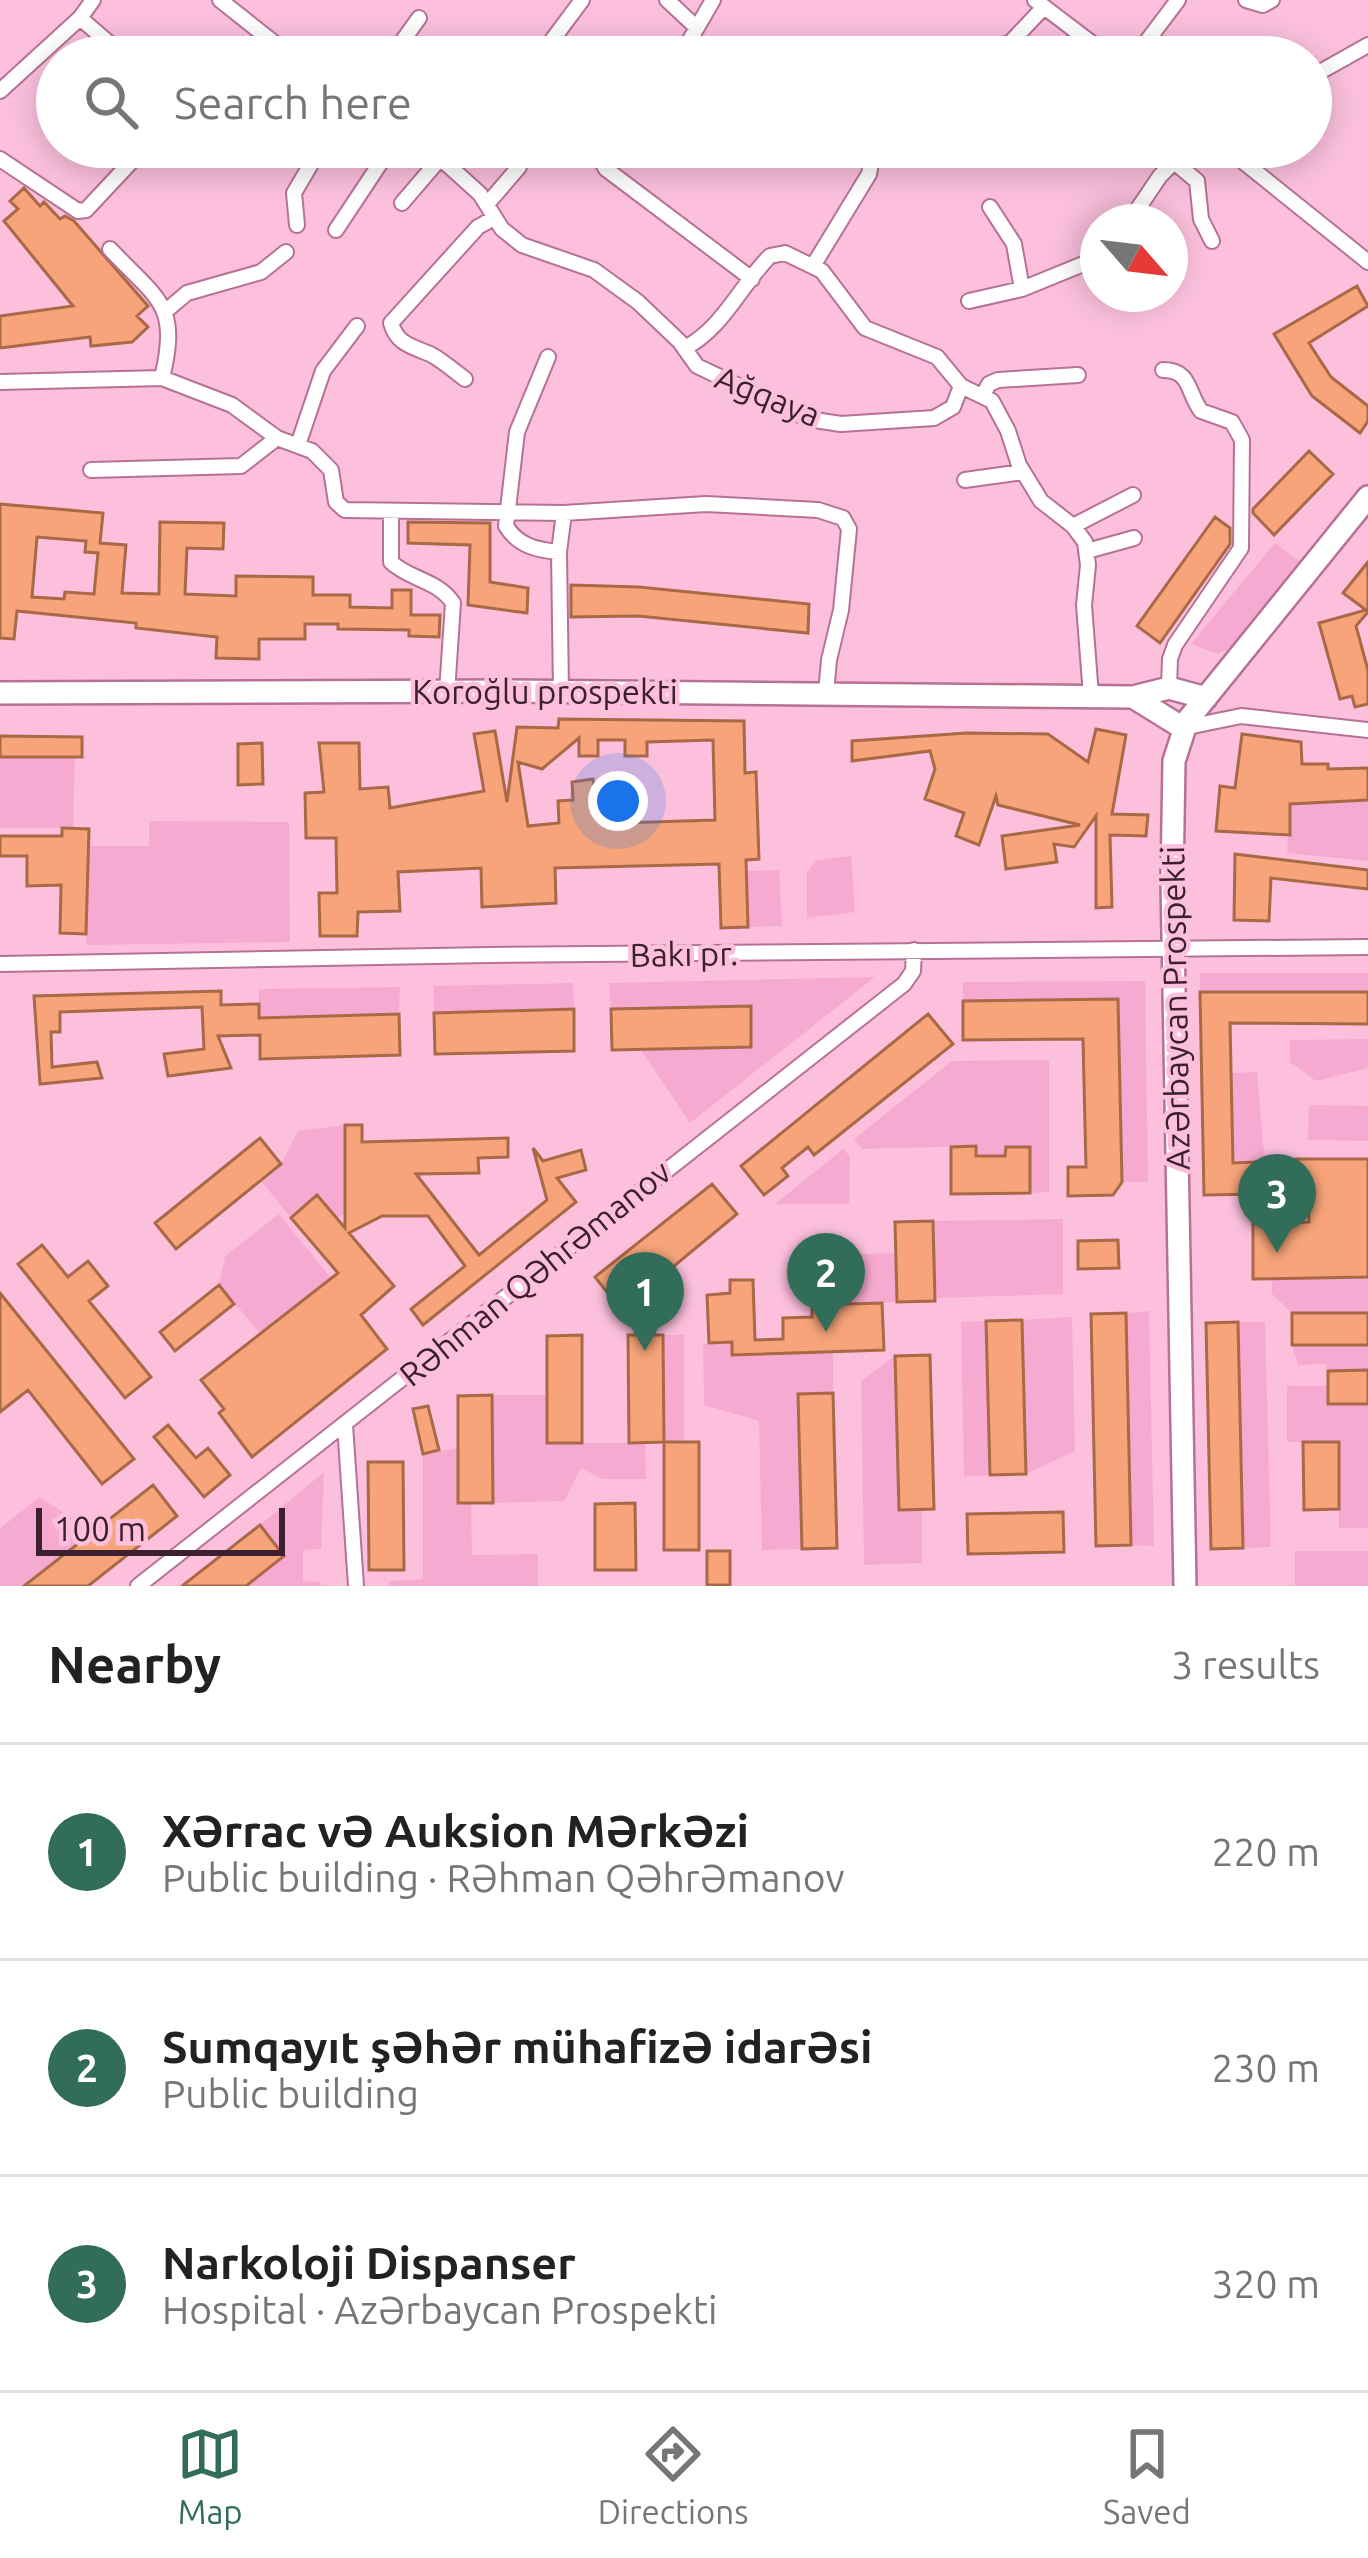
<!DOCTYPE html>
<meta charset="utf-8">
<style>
body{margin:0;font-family:Ubuntu,sans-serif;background:#f6f6f6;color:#222}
.compass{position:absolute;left:1080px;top:204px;width:108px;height:108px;border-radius:50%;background:#fff;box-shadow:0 6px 30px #0003;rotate:118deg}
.scale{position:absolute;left:36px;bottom:30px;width:249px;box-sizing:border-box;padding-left:12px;border:6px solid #3c202e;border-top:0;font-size:33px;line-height:42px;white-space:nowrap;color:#3c202e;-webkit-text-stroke:9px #fcc0dd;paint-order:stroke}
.you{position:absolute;left:618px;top:801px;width:42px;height:42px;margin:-30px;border:9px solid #fff;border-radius:50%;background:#1a73e8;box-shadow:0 0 0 18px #1a73e833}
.badge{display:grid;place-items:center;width:78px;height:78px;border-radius:50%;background:#316d58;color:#fff;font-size:39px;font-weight:700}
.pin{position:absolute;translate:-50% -99px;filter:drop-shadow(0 3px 6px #0008)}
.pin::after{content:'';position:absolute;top:63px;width:42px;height:36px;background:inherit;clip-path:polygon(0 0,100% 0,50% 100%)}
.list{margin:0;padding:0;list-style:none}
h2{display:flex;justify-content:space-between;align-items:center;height:156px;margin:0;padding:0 48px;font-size:51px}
h2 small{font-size:39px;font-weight:400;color:#767676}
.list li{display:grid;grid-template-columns:78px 1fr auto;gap:36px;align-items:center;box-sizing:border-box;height:216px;padding:0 48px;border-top:3px solid #e0e0e0}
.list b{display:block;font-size:45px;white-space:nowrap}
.list p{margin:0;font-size:39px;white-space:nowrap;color:#767676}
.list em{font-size:39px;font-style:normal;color:#767676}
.icon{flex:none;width:66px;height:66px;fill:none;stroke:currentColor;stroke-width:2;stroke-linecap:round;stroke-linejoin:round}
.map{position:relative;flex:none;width:1368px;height:1586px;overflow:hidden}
.search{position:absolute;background:#fff;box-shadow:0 6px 30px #0003;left:36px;right:36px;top:36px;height:132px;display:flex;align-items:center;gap:30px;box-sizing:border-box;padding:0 42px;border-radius:66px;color:#767676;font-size:45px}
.sheet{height:804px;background:#fff}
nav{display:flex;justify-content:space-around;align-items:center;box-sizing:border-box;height:168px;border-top:3px solid #e0e0e0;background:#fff;font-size:33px;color:#767676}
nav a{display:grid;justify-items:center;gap:6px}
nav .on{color:#316d58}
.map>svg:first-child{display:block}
</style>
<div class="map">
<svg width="1368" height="1586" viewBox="0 0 1368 1586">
<rect width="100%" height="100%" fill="#fcc0dd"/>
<path fill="#f7aad1" d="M1275,543L1302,563L1235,647L1217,654L1191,644Z
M0,757H75L73,828H0Z
M1368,800V861L1287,853L1290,804Z
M149,821L289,822L290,942L86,945L88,846H149Z
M851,856L855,912L807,918V872L817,860Z
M779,870L782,926L748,927L746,871Z
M1200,973H1368V992H1200Z
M875,977L690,1123L641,1050L751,1047L750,1006L611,1009L609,983Z
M1145,981L1148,1182H1122L1118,1000L963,1001V982Z
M573,983L574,1009L434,1013V986Z
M400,987L399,1014L259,1018V989Z
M1368,1039V1068L1316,1081L1290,1062V1040Z
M1049,1060V1192L1030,1193V1148L1005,1156H976V1146L862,1149L854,1139L952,1061Z
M1257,1072L1264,1154L1296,1159V1192L1258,1194L1257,1163H1233L1231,1073Z
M1309,1105L1368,1106V1141L1308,1140Z
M345,1125L349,1210L337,1219L317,1196L291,1218L261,1181L281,1164L298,1131Z
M843,1149L850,1156L849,1204H775Z
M279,1214L331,1278L260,1333L219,1285L225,1256Z
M1063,1219V1294L935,1298L933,1221Z
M895,1253L897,1302L824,1305L823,1285H811L810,1256Z
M1368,1277V1313H1292L1272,1294V1279Z
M1149,1311L1154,1546L1131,1545L1126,1313Z
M1072,1317L1075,1451L1026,1474L1022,1320Z
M986,1321L990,1475L964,1477L961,1322Z
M1238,1322H1265L1271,1547L1243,1548Z
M663,1335H684V1442H664Z
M732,1342L833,1351V1393L798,1395L802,1549L762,1550L759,1421L704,1405L703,1344Z
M1292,1345H1368V1370L1328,1371L1326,1364L1298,1365Z
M895,1356L899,1510H922V1563L864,1565L861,1381Z
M1287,1386H1328V1404H1368V1528H1339V1442H1287Z
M492,1395H547L548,1443H645L646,1479H602L581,1468L564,1501L493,1503Z
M458,1448V1502L471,1503L472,1555L538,1554V1586H389V1581L423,1579V1454Z
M324,1472L321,1549L303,1550V1581L321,1582V1586H246L284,1556L260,1525Z
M40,1497L93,1532L29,1586H0V1528Z
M1295,1551H1368V1586H1295Z"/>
<path fill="#f7a47a" stroke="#a96846" stroke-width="3" fill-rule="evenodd" d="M24,188L40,206L44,202L60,219L65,216L74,221L148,306L137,316L148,327L132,342L91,346L90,337L0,348V316L73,306L4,221L18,209L10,201Z
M1357,286L1368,306L1309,343L1331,377L1368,406V421L1360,433L1312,396L1274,334Z
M1309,451L1333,474L1274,535L1253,513V509Z
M0,504L103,513L100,543L126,545L122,593L159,594L160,522L224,523L223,549L187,548L185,594L236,596V576L313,577V595H350V607L392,608V590H411V615H440L439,637L409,636V630L338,629V624H305V639H259V659L216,658L217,637L136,628V623L17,611L14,639L0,638ZM37,537L86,541L85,552L98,553L94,594L65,592L64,599L32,597Z
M1215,517L1230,528V544L1160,643L1137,626Z
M408,522L490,523V582L528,588L527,613L468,605L470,545L408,543Z
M1368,562V612L1356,626L1368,670V704L1355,707L1352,696L1340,699L1319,623L1366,610L1343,593Z
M571,585L639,587L809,604L808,633L638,616L571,617Z
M559,719L744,721L745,773L756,772L759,859L746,860L748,927L721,928L719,864L555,868L556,903L482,907L481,868L398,872L400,911L358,912L357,936H320L319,893H337L336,838H306L305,793L324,792L319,743H359L360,789L388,787L390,808L484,791L474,734L495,731L507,802L517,727L558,728ZM579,738V756H598V740H625V756H647V742L713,740L715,820L621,823L619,792L595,794L593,779L572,782L573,800L558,801L559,823L528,826L518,762L542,769Z
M1096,729L1126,735L1112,814L1148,815L1146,836L1110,835L1112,907L1096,908V816L1074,847L1054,844L1057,862L1006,869L1002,836L1080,825L998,805L996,796L979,845L956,836L964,813L925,799L935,769L930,751L852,761V741L967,733L1048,734L1088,762Z
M1242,734L1301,742L1302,764H1328V769L1368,768V800L1290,804V835L1216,831L1220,786L1235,788Z
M0,736L82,737V757H0Z
M262,743L263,784L238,785V744Z
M62,828L89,829L86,934L60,933L61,885L27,886V856H0V836H62Z
M1235,854L1368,870V889L1271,878L1269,921L1234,920Z
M221,991V1005L259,1004V1018L399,1014L400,1055L260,1059V1035L218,1036L231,1068L168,1076L164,1054L204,1049L202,1007L60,1012V1032H51L52,1067L97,1062L102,1078L40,1084L34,996Z
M1200,992H1368V1024L1230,1023L1233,1163L1257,1162L1258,1194L1204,1195Z
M1118,999L1122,1182L1113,1195L1068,1196V1167H1086L1083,1039L963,1040V1001Z
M751,1006V1047L612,1050L611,1009Z
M574,1009V1051L435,1054L434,1013Z
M928,1014L953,1044L814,1155L808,1147L782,1168L788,1176L764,1195L741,1166Z
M345,1125H362V1142L508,1138V1157L478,1158L479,1173L416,1174L479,1255L547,1200L533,1148L543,1161L581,1150L586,1170L557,1178L576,1202L423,1325L411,1309L465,1266L428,1216H382L349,1233L394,1286L361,1315L387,1349L252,1457L219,1413L224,1409L201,1380L338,1273L291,1218L317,1195L345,1228Z
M260,1138L281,1164L176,1249L155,1223Z
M976,1146V1156H1005L1006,1147H1030V1193L951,1194V1147Z
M1296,1159H1368V1277L1253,1279V1223L1309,1222L1308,1192H1296Z
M712,1184L737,1214L639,1295L629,1282L610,1296L595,1277Z
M933,1221L935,1301L897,1302L895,1222Z
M1118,1240L1119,1268L1078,1269V1241Z
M42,1245L68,1277L88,1261L108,1286L89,1301L151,1377L125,1398L18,1264Z
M730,1280H753L755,1340L783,1339V1318L812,1317V1305L882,1303L884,1350L732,1355V1342L709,1343L707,1295L730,1293Z
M219,1285L234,1304L175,1351L160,1332Z
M0,1293L134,1459L102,1484L28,1390L0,1412Z
M1126,1313L1131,1545L1096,1546L1091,1314Z
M1292,1313H1368V1345H1292Z
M1022,1320L1026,1474L990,1475L986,1321Z
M1238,1322L1243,1548L1211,1549L1206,1323Z
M582,1335V1443H547V1336Z
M628,1335H663L664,1442L629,1443Z
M930,1355L934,1509L899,1510L895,1356Z
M1368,1370V1404H1328V1371Z
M833,1393L837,1548L802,1549L798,1394Z
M492,1395L493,1503H458V1396Z
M428,1406L439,1450L423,1454L413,1409Z
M168,1425L196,1458L208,1448L230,1475L204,1497L154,1437Z
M664,1442H699V1550H664Z
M1303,1442H1339V1509L1304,1510Z
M368,1462H403L404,1570H369Z
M153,1485L177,1516L88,1586H24Z
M635,1503L636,1570H595V1504Z
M1063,1512L1064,1552L968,1554L967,1514Z
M260,1525L284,1556L246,1586H182Z
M707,1551H730V1585H707Z"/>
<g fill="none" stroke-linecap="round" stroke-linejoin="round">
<g stroke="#b67296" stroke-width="18">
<path id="street" d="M220,0L292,57
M667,0L696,27
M1035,0L1110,57
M1246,0L1263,5L1272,0
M80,18L116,49
M689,45L705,57
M547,47L582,0
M983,55L1011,42L1044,7
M391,57L419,18
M680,57L713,0
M1135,57L1178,0
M1311,77L1368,45
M0,91L80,18L93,0
M428,147L480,194L502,229L522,245L594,270L638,302L680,342L697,366L808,419L841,424L934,418L953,407L961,386L992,401L1008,431L1019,465L1041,501L1073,526L1085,542L1088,565L1084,605L1091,696
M583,147L601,160
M607,147L601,160L606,169L752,279
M1225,147L1368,262
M0,159L78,211L86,210L145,147
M1173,161L1197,181L1201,219L1212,241
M402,203L450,147
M488,203L519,167
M990,207L1014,244L1022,289
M1129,222L1160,176L1189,147
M297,225L294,193L321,147
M336,230L391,147
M813,266L869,174L874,147
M969,301L1022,289L1098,258
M167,310L187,293L261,272L286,252
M685,348C723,328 740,286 770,256L785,253L822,271L865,328L937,357L961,386
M548,357L517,432L506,526C518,546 537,550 559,552
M1163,370C1191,370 1187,392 1201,411L1232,422L1242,440L1241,548L1175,645L1170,659L1169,688
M162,378L232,405L277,438L312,451L331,470L336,502L345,510L564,513L706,504L818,510L843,518L849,529L841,610L829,660L826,693
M465,379C454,371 442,360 430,354C411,346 397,344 391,323L478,227L494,218
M0,382L162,378C180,304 158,300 110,249
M983,395L989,384L998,380L1078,375
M298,445L323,371L357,326
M91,470L241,466L277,438
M965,480L1023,472
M391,511V562C410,580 438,580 453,603L447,692
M1073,526L1133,495
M1087,551L1134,538
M561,692L559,552L564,513
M1183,728L1241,716L1368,730
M0,964L489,955L1368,947
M345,1425L356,1586
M138,1586L904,984L913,971L914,950"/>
</g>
<g stroke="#b67296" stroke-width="26">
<path id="secondary" d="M0,693L509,691L1133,697L1169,688L1206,698
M1133,697L1183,728
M1185,1586L1172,881L1174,761L1187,721L1368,497"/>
</g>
<use href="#street" stroke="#fff" stroke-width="14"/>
<use href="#secondary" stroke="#fff" stroke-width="21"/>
</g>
<g text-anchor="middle" stroke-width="9" stroke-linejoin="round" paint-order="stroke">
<g font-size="33" fill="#3c202e" stroke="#fcc0dd">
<text transform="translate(768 396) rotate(22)" y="12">Ağqaya</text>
<text x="545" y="704">Koroğlu prospekti</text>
<text transform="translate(684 954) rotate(-1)" y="12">Bakı pr.</text>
<text transform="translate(1175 1008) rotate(-91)" y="12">Azərbaycan Prospekti</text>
<text transform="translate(535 1273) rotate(-39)" y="12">Rəhman Qəhrəmanov</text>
</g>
</g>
</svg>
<svg class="compass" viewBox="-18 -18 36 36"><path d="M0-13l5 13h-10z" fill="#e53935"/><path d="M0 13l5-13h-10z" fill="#767676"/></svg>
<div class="scale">100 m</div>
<div class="you"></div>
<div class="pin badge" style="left:645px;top:1351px">1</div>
<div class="pin badge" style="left:826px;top:1332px">2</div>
<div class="pin badge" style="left:1277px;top:1253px">3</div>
<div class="search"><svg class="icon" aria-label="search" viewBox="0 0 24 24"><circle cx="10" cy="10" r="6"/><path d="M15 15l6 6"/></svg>Search here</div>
</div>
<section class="sheet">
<h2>Nearby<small>3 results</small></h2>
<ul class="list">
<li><span class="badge">1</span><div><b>Xərrac və Auksion Mərkəzi</b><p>Public building · Rəhman Qəhrəmanov</p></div><em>220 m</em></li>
<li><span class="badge">2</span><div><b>Sumqayıt şəhər mühafizə idarəsi</b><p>Public building</p></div><em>230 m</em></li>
<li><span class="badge">3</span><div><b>Narkoloji Dispanser</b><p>Hospital · Azərbaycan Prospekti</p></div><em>320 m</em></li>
</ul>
</section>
<nav>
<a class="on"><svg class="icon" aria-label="map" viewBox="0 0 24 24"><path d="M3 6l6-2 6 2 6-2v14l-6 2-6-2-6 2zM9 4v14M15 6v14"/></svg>Map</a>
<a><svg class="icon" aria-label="directions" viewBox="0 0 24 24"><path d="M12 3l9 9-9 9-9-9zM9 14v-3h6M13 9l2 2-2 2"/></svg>Directions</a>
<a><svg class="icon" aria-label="saved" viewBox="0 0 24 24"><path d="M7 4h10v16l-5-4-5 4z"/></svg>Saved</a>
</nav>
